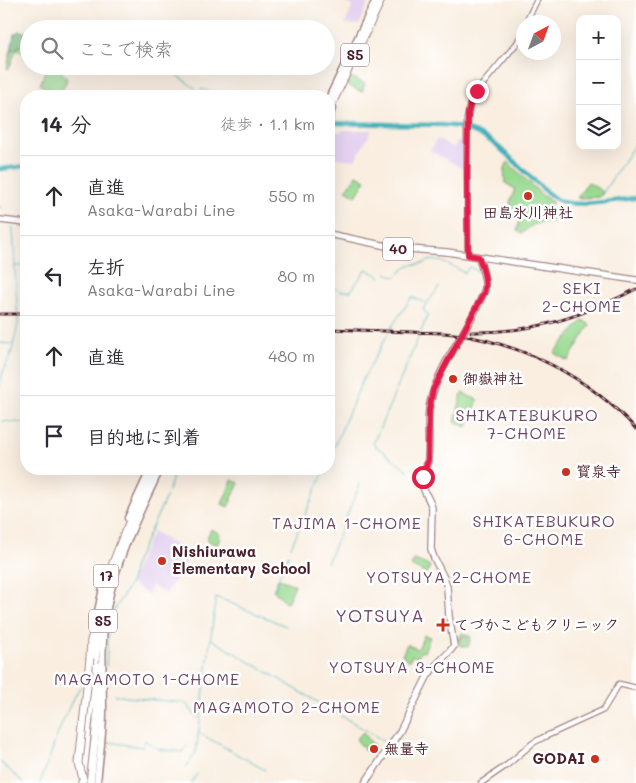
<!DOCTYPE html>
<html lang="ja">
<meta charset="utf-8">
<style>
body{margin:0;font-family:Mali,"Klee One",sans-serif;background:#f7f7f7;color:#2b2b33}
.controls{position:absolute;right:15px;top:15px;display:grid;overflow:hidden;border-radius:10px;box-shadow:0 5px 20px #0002}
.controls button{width:45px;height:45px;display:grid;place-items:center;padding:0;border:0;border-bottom:1px solid #e1e1e2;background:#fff;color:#2b2b33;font:25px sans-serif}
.compass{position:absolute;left:516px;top:15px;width:45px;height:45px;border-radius:50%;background:#fff;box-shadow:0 5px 20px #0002;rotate:41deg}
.stop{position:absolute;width:15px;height:15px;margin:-11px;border:4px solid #e11d48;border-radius:50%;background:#fff}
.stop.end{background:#e11d48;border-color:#fff;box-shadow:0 1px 5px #0008}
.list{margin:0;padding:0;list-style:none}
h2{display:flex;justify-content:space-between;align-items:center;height:65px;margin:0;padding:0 20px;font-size:21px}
h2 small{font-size:16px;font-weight:400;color:#7c7c81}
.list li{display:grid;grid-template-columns:32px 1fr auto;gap:15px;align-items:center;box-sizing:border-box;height:80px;padding:0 20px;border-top:1px solid #e1e1e2}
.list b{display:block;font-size:19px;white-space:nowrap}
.list p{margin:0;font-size:16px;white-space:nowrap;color:#7c7c81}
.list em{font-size:16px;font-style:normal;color:#7c7c81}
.icon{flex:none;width:28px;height:28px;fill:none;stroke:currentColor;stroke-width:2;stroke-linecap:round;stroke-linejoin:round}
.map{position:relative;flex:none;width:636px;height:783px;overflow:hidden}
.search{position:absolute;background:#fff;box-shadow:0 5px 20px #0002;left:20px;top:20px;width:315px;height:55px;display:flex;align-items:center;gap:12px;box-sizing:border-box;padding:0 18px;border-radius:28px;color:#7c7c81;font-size:19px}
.panel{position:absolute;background:#fff;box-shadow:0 5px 20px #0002;left:20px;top:90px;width:315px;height:385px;border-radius:20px}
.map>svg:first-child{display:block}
</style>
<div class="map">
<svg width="636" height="783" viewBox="0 0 636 783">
<rect width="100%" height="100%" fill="#fff"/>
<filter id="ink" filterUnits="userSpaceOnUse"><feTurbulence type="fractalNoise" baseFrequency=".02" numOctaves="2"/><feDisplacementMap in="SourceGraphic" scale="10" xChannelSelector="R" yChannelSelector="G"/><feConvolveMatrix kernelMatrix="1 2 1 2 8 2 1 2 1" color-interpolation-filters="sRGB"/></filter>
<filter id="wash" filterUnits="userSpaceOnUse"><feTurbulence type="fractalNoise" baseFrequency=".0096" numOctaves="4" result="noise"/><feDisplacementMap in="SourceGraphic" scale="20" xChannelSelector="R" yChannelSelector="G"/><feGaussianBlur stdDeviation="1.12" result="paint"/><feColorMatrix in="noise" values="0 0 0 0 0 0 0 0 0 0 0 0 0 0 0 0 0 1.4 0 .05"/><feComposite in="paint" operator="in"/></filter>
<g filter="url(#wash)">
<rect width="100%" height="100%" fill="#f9eee0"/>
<path fill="#e5d3f1" d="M339,0H369L359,25L345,24L353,6Z
M343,130H372L355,160L329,157V132H340Z
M437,139L454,148L458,141L465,146V170L430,151Z
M153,531L190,554L166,594L151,585L150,587L149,595L130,583L134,573L136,570L135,569Z"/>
<path fill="#99da91" stroke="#727c5e" d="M29,33V55L16,50L9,69L7,68L11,50C22,47 24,45 29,33Z
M47,66C57,66 62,72 67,79L61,94L40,85Z
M351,77L365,84L362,92L347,85Z
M508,162L542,195L553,203L548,206L553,219L550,222C538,221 531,225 523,233H521L517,231L520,219L519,214L511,207L510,202L515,189L505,183C505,174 502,171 508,162Z
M357,175L366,180L356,196L346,190Z
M588,182L603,192L600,197L577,198Z
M583,320L590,325L568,361L554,353Z
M462,393L478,400L467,427L455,422Z
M232,480L239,483L228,507L222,504Z
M211,529L219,533L220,537L217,545L206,540Z
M414,560L430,566L427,574L411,566Z
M279,579L295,585L287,603L284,602L282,598L274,591Z
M462,633L471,637L468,647L459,645V643L458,642L460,638L466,641L467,638L463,637V638L460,637Z
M424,635L430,637L424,652L421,651L417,658L412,655L409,661L402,655L407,644L417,649L419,647Z
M363,732L374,746L366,752L356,739Z"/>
<path fill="#7aba7b" stroke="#626c53" d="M19,31L29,33C25,45 21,47 11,50L14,34Z"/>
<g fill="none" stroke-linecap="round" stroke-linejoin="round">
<path stroke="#41b1bb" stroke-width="1" d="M12,48L14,37L16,36L17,37
M176,66L177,75L196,89
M201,89L224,96
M601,196L636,142
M600,202L601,200
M0,206L1,208
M15,266H26
M386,273L395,277L409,265L426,263L428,261C440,258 455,268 465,273L469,267L481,273
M329,284L341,291H351L366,269L381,277
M0,343L13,344
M0,387L2,375L12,351L18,324L13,228L12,227
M2,421L26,423
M329,459L363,379L394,323L412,297L425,303
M409,471L373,444L428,315L423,309L439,287
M168,491L172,480L173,469
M291,547L325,469
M327,563L360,484
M273,590L289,554
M211,639L389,744
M106,666C107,651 107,634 111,619C115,601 134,587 133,568L166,497
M115,695L127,697L186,703L197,718
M199,733L265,770
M107,742L143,747L145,740L158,749L182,752L187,746
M0,762L24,783
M186,767L196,752L216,597L286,626
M40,783C53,751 61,717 80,687
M191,783L197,774"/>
<path stroke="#41b1bb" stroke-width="4.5" d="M329,123L442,125C488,127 507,156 538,184C545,191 553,199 563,202C583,207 615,200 636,198
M0,169L26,166"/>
</g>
</g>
<g filter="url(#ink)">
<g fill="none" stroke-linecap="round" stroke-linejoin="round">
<g stroke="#a28686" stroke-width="7">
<path id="secondary" d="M526,22L537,0
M468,255L467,154V119L470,104L477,91L517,43L524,29
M481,783L507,765L533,743L542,738L603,710L619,684L636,688"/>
</g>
<g stroke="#a28686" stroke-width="8">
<path id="primary" d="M0,220L26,223
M329,234L396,248L447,252L636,280
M365,783L400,731L427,677L435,666L450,651L454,646L449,616L447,587L444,578L434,558L431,549L432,508C430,500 422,489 422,483C422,474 428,466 428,457C430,439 426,421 430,403C439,362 471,328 485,289V280L479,257"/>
</g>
<g stroke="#a28686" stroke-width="9">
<path id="trunk" d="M329,98L376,0
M329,119L332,108
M128,518L147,477
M93,635L103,588
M97,783C99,759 103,735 103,711C103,675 100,643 107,608C116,558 139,514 160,469"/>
</g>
<g stroke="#a28686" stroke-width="9">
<path id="motorway" d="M329,110L381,0
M90,658L91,640L94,632
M82,783L98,634L105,591L113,563L125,532L154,469
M90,783L97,721L98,666"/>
</g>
<use href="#secondary" stroke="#fff" stroke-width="4.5"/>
<use href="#primary" stroke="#fff" stroke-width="5.5"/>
<use href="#trunk" stroke="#fff" stroke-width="6"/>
<use href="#motorway" stroke="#fff" stroke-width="7"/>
<g stroke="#4a1f2b" stroke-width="3">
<path id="rail" d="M0,314H26
M329,329C357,330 385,331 412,332C426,333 440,332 454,334C523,344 589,377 636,429
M471,332C534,333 581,317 636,289"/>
</g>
<use href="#rail" stroke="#fff" stroke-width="1" stroke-dasharray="4" stroke-linecap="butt"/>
<g stroke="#a28686" stroke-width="9" stroke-linecap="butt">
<path id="motorway-bridge" d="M83,779L79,763L90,658"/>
</g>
<use href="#motorway-bridge" stroke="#fff" stroke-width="7"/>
</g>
</g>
<g fill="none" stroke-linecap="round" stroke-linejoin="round" filter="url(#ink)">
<path stroke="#e11d48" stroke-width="6" d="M423,477L428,460L429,410L433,390L443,370L484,293C488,281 482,268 479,257L468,255L467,176L468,114L471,100L477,91"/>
</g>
<g fill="#c8321e" stroke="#fff" stroke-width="2">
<circle cx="528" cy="196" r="5"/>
<circle cx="453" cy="379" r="5"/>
<circle cx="566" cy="472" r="5"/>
<circle cx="162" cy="561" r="5"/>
<path d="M440.5 617.5h5v5h5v5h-5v5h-5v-5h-5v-5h5z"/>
<circle cx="374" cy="749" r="5"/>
<circle cx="595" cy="759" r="5"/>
</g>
<g text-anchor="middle" stroke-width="5" stroke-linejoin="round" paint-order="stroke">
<g fill="#fff" stroke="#80626b" stroke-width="1">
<rect x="341" y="43.5" width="28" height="23" rx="4"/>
<rect x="383" y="237.5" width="30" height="23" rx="4"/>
<rect x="93.5" y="564.5" width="25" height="23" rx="4"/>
<rect x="89" y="609.5" width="28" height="23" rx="4"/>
</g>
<g font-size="14" font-weight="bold" fill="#4a1f2b">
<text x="355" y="60">S5</text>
<text x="398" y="254">40</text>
<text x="106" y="581">17</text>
<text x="103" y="626">S5</text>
</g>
<g font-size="15" font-weight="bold" fill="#4a1f2b" stroke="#fff" text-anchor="start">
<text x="528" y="218" text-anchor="middle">田島氷川神社</text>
<text x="463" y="384">御嶽神社</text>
<text x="576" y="477">寳泉寺</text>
<text x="172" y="557">Nishiurawa<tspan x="172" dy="17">Elementary School</tspan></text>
<text x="454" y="630">てづかこどもクリニック</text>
<text x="384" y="754">無量寺</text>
<text x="585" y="764" text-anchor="end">GODAI</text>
</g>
<g font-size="16" letter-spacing="1" fill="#704a66" stroke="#fff">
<text x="582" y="294">SEKI<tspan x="582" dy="18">2-CHOME</tspan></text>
<text x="527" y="421">SHIKATEBUKURO<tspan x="527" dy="18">7-CHOME</tspan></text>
<text x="544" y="527">SHIKATEBUKURO<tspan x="544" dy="18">6-CHOME</tspan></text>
<text x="347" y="529">TAJIMA 1-CHOME</text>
<text x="449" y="583">YOTSUYA 2-CHOME</text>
<text x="412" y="673">YOTSUYA 3-CHOME</text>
<text x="147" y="685">MAGAMOTO 1-CHOME</text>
<text x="287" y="713">MAGAMOTO 2-CHOME</text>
</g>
<g font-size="18" letter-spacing="1" fill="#704a66" stroke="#fff">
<text x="380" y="622">YOTSUYA</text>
</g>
</g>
</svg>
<div class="controls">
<button>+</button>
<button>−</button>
<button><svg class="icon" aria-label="layers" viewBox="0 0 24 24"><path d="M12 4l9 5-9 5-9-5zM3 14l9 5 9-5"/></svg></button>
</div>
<svg class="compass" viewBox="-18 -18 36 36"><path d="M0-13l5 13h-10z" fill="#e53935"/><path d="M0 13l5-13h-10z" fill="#7c7c81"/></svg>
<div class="stop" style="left:423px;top:477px"></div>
<div class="stop end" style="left:477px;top:91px"></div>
<div class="search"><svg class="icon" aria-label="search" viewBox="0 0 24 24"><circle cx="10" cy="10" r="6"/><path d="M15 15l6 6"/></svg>ここで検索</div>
<section class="panel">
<h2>14 分<small>徒歩 · 1.1 km</small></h2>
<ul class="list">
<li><svg class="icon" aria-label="ahead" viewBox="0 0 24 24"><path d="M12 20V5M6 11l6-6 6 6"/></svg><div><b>直進</b><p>Asaka-Warabi Line</p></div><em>550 m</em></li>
<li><svg class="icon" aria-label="left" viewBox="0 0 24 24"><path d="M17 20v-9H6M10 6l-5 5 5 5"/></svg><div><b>左折</b><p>Asaka-Warabi Line</p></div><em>80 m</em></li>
<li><svg class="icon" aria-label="ahead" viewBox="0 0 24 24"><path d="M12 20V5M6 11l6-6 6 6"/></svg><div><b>直進</b></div><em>480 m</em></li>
<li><svg class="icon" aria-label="arrive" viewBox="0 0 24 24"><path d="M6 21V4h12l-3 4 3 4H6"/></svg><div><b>目的地に到着</b></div></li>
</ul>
</section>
</div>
